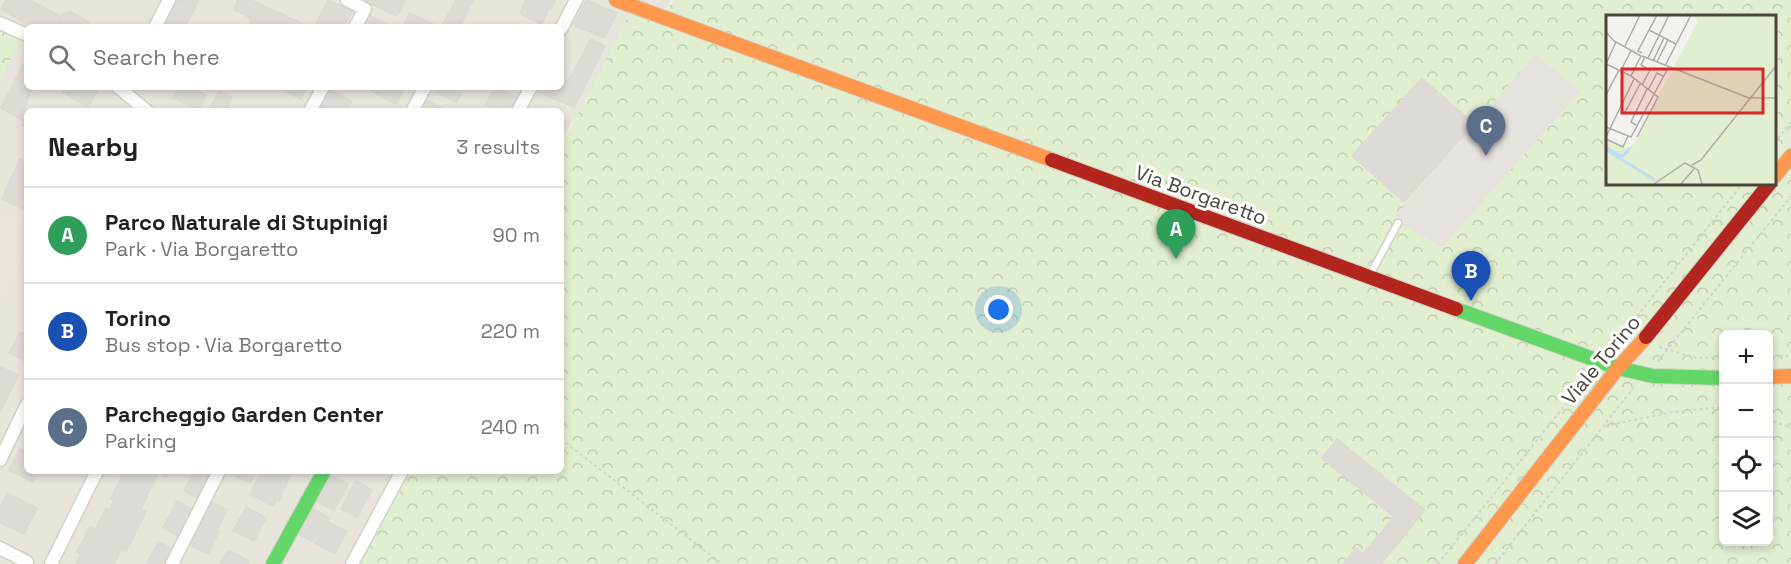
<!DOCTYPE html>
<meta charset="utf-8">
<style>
body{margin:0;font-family:"Space Grotesk",sans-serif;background:#f6f6f6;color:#202124}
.controls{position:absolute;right:18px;bottom:18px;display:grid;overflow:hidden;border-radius:9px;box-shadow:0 3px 9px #0003}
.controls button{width:54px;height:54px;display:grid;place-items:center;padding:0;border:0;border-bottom:2px solid #e0e0e0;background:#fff;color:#202124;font:30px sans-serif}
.you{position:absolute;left:999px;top:310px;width:21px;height:21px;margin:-15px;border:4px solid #fff;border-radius:50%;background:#1a73e8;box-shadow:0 0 0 9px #1a73e833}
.badge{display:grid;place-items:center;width:39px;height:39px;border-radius:50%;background:#7c3aed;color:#fff;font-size:20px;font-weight:700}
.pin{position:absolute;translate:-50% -50px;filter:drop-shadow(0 2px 3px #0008)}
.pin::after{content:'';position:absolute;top:32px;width:21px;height:18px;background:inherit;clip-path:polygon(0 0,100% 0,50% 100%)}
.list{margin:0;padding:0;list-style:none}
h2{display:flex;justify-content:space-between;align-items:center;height:78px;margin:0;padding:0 24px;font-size:26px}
h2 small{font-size:20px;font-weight:400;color:#757577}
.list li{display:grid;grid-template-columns:39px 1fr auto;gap:18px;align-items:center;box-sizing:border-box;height:96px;padding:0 24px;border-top:2px solid #e0e0e0}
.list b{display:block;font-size:22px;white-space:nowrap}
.list p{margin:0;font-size:20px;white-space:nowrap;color:#757577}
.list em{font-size:20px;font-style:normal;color:#757577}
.icon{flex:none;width:33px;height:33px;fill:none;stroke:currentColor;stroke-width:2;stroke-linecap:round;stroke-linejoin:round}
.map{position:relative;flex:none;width:1791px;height:564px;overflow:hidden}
.search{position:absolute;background:#fff;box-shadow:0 3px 9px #0003;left:24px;top:24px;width:540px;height:66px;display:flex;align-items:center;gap:15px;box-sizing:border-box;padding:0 21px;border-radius:9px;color:#757577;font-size:22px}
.panel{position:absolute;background:#fff;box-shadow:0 3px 9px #0003;left:24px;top:108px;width:540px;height:366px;border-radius:9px}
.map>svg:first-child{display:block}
</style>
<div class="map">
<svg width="1791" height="564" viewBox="0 0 1791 564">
<defs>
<pattern id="forest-crowns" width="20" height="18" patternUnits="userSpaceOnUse" patternTransform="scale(1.5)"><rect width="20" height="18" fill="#e1eecf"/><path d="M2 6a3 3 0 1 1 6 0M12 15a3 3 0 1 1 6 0" fill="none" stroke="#c3cdb2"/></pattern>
</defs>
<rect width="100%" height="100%" fill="#f4f2ee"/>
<path fill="#e7e4dc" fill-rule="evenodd" d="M0,0H671L661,24L593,107L572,122L561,145V111H27V471H397L348,564H0ZM27,27H561V87H27Z"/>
<path fill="#eae5da" d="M0,210L27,223V249L0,305Z"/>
<path fill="url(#forest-crowns)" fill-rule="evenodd" d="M673,0H1791V564H346L394,471H561V147L630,12L660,24ZM1608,16H1774V183H1608ZM1724,334H1768V542H1724Z
M0,31L21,41L0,79Z"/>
<path fill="#e6e3df" d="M1536,54L1580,92L1442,247L1392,219Z"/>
<path fill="#dedbd6" stroke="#dcd9d4" stroke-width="1.5" d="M6,0H31L32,1L21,21L1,9Z
M173,0H199L185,27H174L162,21Z
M238,0H251L260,4L252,19L234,10Z
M328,0L352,11L344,27H323L316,23Z
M367,0H405L397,16L367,2Z
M456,0H473L460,27H449L443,24Z
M526,0H555L551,9L549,8L542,24L520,14Z
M586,0L617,13L604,38L574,25Z
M32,1L62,17L56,27H33L21,21Z
M260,4L303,24L302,27H258L250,23Z
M69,11L89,22L86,27H56L64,13L67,14Z
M365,13L389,25L388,27H358Z
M410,13L439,27H403Z
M591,39L605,46L574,107L533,90L535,87H561V78L568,81Z
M27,57V87H33L24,108L27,111V127L22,125L25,122L1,108Z
M1422,78L1474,124L1404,202L1352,156Z
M66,87H99L88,107L63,92Z
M178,87H190L206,95L198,110L173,98Z
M277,87H307L301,99Z
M372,87H405L396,104L370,90Z
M430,87H464L457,102L429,89Z
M495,87L517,97L510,111H497L485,105Z
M328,89L352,101L347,111H316Z
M219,91L232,97L225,111H209Z
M422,98L444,109L442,111H416Z
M20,159L27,162L26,210L2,199Z
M20,332L27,335V362L9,353Z
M0,367L18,375L0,413Z
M1337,439L1425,510L1381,564H1343L1356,548L1363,554L1394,517L1322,458Z
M20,449L27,452V471H38L33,482L9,470Z
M124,471H169L166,477L158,473L141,509L146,511L126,552L121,549L114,564H76L81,554L77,552L90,527L96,529L106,508L109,510L114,500L111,499Z
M194,471H207L212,474L199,499L184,491Z
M232,471H256L250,483L234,475L235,472Z
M262,471H292L279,500L277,499L273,506L250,494Z
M329,475L348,484L334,510L315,501Z
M356,481L372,490L357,517L341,509Z
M7,493L37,508L24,534L0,523V508Z
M208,500L227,510L217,530L198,521Z
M177,501L194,510L180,537L163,528Z
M246,507L266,518L254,541L233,531Z
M309,507L330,518L317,544L296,533Z
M198,521L219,531L208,554L186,543Z
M328,522L347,531L335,554L317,544Z
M158,542L173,549L166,564H147Z
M228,550L249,561L247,564H220Z"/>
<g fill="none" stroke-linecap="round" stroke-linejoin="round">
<g stroke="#d2d0cb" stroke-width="9">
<path id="lane" d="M1370,275L1398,223"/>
</g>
<g stroke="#d2d0cb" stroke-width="15">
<path id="street" d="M347,0L365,9L355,27
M0,23L27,35
M155,27L169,0
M561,29L576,0
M118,87L147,111
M310,111L323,87
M412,111L425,87
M518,111L531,87
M0,460L27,404
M0,548L27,562
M51,564L97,471
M172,564L219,471
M352,564L402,471"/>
</g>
<g stroke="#d3cfc5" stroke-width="16">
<path id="fast" d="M1456,309L1618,368L1653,376L1724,378
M273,564L324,471"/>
</g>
<g stroke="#d3cfc5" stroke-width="16">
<path id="slow" d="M616,0L1052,160
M1774,177L1791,156
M1768,377L1791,376
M1465,564L1618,368L1646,337"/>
</g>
<g stroke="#d3cfc5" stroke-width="16">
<path id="jam" d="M1052,160L1456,309
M1646,337L1770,183"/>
</g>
<path stroke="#d3d2cc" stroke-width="2" stroke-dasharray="3 3" stroke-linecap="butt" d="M1774,143L1791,122
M1659,347L1697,358L1724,357
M1611,349L1743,183
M1768,356H1791
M1658,361L1791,196
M1768,419L1791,428
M1605,426L1673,412L1724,407
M561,439L722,564
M1438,564L1590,374
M1495,564L1634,387"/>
<use href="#lane" stroke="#fdfdfc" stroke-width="6"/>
<use href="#street" stroke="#fdfdfc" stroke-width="12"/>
<use href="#fast" stroke="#63d668" stroke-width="14"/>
<use href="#slow" stroke="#ff974d" stroke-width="14"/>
<use href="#jam" stroke="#b3261e" stroke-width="14"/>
</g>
<g text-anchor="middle" stroke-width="6" stroke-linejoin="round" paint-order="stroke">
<g font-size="20" fill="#4b4439" stroke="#fff">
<text transform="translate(1201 195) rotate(20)" y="7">Via Borgaretto</text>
<text transform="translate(1601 360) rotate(-50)" y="7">Viale Torino</text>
</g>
</g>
<g transform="translate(1606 15)">
<rect width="170" height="170" fill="#f4f2ee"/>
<path d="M86,0H169V169H0V124L20,133L26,131L92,6Z" fill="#e1eecf"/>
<path fill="none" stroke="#c0ddf1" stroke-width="3" d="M1,133L16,142L24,133M0,135L49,165"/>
<path fill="none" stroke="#b0aca6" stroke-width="1.5" d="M43,15L70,29M0,17L8,26L35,41M19,31L34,0M36,38L32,36L51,0M36,41L143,83M42,43L63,0M47,46L58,23M51,47L62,25M0,49L25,61L52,82L31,122M0,49L10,27M59,51L85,0M15,55L25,36M25,61L35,41M36,70L44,55L35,50L39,42M42,75L51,58L57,61M0,80L13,55M143,83H170M18,99L34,69M30,110L25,107L41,74M0,112L25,122L62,53M0,122L28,64M0,124L17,132L22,121M86,150L95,145L170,51M48,169L79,148L92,155L96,169M75,169L88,154"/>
<path fill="#d62828" fill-opacity="0.15" stroke="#d62828" stroke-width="3" d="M16,54H157V98H16Z"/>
<rect width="170" height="170" fill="none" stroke="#4b4439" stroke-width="3"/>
</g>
</svg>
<div class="controls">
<button>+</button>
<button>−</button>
<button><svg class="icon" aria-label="locate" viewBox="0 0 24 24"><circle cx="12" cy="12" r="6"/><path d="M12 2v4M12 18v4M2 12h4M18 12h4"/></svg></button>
<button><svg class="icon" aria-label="layers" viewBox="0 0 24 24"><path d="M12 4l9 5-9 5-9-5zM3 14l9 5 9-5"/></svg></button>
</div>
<div class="you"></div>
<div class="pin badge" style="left:1176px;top:259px;background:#2e9e5b">A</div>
<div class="pin badge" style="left:1471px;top:301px;background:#1a4fb4">B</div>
<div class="pin badge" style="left:1486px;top:156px;background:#5c6f8a">C</div>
<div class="search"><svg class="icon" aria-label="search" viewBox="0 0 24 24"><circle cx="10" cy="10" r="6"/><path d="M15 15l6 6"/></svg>Search here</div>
<section class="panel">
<h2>Nearby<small>3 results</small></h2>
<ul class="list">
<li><span class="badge" style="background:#2e9e5b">A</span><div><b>Parco Naturale di Stupinigi</b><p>Park · Via Borgaretto</p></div><em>90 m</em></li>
<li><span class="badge" style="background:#1a4fb4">B</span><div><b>Torino</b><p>Bus stop · Via Borgaretto</p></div><em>220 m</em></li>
<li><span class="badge" style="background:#5c6f8a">C</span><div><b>Parcheggio Garden Center</b><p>Parking</p></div><em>240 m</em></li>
</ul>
</section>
</div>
